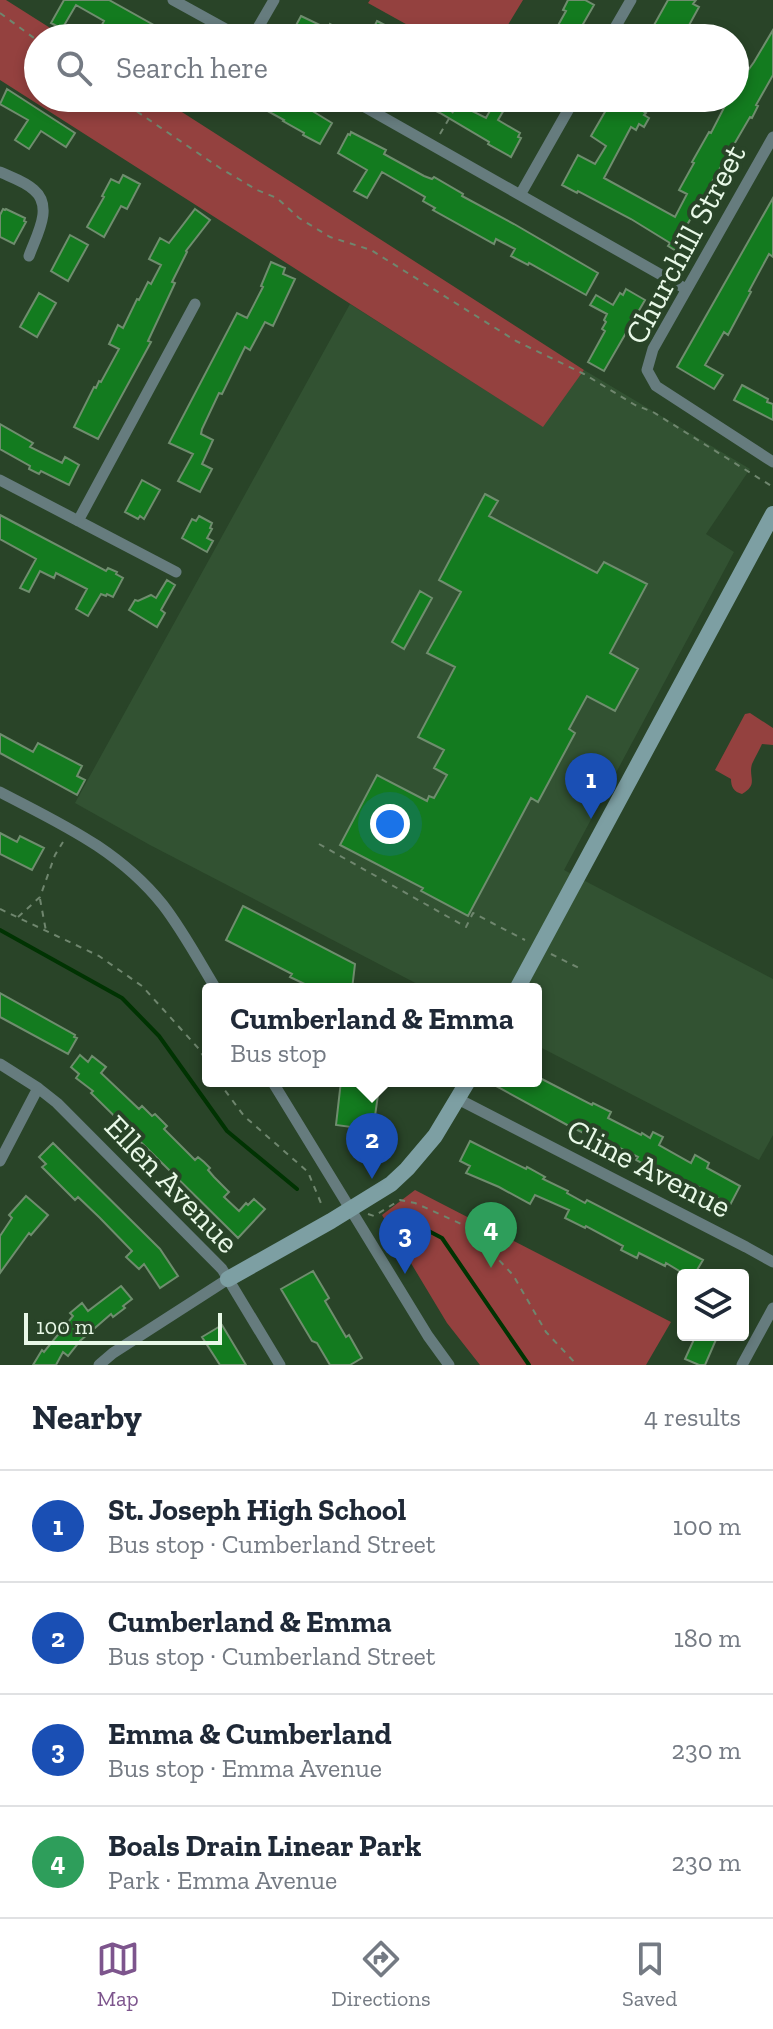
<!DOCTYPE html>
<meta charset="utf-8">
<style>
body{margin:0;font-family:"Zilla Slab",serif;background:#f6f6f7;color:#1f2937}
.controls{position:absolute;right:24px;bottom:24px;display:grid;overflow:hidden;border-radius:8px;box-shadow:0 4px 12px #0003}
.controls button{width:72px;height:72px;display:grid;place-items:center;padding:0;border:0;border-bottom:2px solid #e0e1e3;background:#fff;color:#1f2937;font:40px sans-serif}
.scale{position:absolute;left:24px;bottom:20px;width:198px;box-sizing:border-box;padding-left:8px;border:4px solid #e8f8e7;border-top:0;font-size:22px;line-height:28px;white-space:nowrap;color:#e8f8e7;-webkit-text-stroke:6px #294428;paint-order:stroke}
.you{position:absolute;left:390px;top:824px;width:28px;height:28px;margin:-20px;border:6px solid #fff;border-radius:50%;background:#1a73e8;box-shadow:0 0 0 12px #1a73e833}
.badge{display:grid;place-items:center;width:52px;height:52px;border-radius:50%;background:#7d558d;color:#fff;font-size:26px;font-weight:700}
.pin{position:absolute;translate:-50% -66px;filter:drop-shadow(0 2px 4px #0008)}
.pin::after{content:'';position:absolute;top:42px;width:28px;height:24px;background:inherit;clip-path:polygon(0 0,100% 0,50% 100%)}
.popup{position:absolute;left:202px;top:983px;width:340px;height:104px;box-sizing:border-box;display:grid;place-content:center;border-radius:8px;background:#fff;filter:drop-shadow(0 2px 6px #0005);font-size:26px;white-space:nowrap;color:#747a83}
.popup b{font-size:30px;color:#1f2937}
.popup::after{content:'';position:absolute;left:50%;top:100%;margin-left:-16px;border:16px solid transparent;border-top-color:#fff}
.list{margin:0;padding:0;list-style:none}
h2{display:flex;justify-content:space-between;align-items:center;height:104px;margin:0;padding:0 32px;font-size:34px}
h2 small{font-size:26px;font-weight:400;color:#747a83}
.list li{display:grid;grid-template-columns:52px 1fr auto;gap:24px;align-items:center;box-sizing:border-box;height:112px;padding:0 32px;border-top:2px solid #e0e1e3}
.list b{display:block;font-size:30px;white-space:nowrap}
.list p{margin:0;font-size:26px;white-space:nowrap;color:#747a83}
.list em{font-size:26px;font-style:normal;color:#747a83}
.icon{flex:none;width:44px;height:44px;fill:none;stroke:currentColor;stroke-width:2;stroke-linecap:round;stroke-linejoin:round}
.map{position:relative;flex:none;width:773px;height:1365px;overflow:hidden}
.search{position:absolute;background:#fff;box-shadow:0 4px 12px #0003;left:24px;right:24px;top:24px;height:88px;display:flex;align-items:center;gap:20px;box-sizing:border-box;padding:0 28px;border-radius:44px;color:#747a83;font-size:30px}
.sheet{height:552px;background:#fff}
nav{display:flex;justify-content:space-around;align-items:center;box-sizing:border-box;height:112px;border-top:2px solid #e0e1e3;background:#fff;font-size:22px;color:#747a83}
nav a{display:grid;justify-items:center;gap:4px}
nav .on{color:#7d558d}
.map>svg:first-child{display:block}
</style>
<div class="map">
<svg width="773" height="1365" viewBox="0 0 773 1365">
<rect width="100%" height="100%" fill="#294428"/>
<path fill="#325232" d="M350,304L542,426L584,370L750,469L706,534L734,552L564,870L773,979V1135L759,1160L536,1045V989H427L150,845L75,803Z"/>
<path fill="#94413f" d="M0,0H6L66,38H38V98H160L584,370L543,427L0,80Z
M370,0H523L500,38H431L368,3Z
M750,713L773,728V745L762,744C759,751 755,757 752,764C748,778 759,784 742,794C734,792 731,787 731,779L715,770L745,714Z
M415,1190L671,1322L646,1365H480L447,1323L382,1215Z"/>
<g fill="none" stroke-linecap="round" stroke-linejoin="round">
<path stroke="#003302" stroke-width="4" d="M0,930L122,998L159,1036L227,1131L297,1189
M402,1217L442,1238L529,1365"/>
</g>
<path fill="#137b1f" stroke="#6f8d6e" stroke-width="2" d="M64,0H109L177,38H135L118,29L113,38H95L104,21L76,5L62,29L51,23Z
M568,0H585L594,5L575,38H551L566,11L563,10Z
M668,0H696L693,4L699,7L682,38H656L649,34Z
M301,16L328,29L330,24L354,38H296L298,34L293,31Z
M377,21L379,22L409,38H376L370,35Z
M773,30V75L756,105L758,106L752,118L750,117L687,225L692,228L678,252L668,246L670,243L631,219L578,191L577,193L562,185L578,155L595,164L606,146L591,136L613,98H639L634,106L646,113L644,115L649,118L644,127L639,124L636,130L631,127L604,178L675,217L687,194L679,190L694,163L692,162L709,132L711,133L729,98H735V91L748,68L749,69L754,62Z
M7,89L75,133L66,147L41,131L29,149L15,140L28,120L0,104Z
M244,98H291L332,123L320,144L303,135L304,133L283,121L284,120Z
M410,98H446L486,118L497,98H511L498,120L520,133L518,137L521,138L511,157L488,144L489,142L440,113Z
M351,132L386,150L384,154L424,176L432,179L434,177L463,194L462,196L514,224L598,273L586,295L529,263L528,265L511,256L515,249L496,239L494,244L433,210L435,208L423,201L425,197L382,172L367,198L354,191L367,170L338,153L348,134L350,135Z
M123,175L140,184L127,209L121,206L104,237L87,227L104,197L102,196L111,179L119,183Z
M773,198V257L769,254L749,291L751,292L728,335L724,332L705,365L723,375L714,389L677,367Z
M3,209L5,210L6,209L25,218L24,221L26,222L14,244L0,237V215Z
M195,209L210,220L186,251L187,252L172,282L175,283L148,341L151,342L98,439L74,427L94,387L96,388L99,381L101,382L119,349L109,344L111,340L118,325L123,328L137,299L139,300L148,282L151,284L161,265L149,259L160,238L169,243Z
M70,235L88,245L68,281L51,271Z
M271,262L285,268L283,274L295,279L273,326L265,322L250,350L245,347L222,394L219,393L202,429L201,434L213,440L202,464L212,469L200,492L178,481L193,454L169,443L237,313L247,318L263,287L261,286Z
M626,289L645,300L604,371L588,362L605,331L602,329L606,322L604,320L607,314L590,305L596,295L613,305L620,293L623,295Z
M39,293L56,303L37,337L20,327Z
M742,385L768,399L767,402L773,404V420L734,400Z
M0,424L33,443L30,447L62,463L65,457L79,465L69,485L41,471L39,474L29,469L30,466L0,449Z
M142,480L160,490L144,519L140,516L138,519L125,512Z
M485,494L498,501L489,516L597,573L604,562L647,584L610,653L638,669L615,711L587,696L569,729L575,733L538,802L531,798L468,916L421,891L423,888L340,845L377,775L427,801L429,796L434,798L447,775L434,768L444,750L418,737L455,667L427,653L461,592L439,580Z
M0,515L106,571L108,568L117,572L116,574L123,578L113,597L107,594L106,596L101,594L88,616L76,609L87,589L56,573L54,578L40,571L29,592L20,588L36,559L0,539Z
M199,516L212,523L210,528L212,529L207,538L213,541L207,552L182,538L192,519L196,521Z
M167,580L175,585L161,610L165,613L157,627L129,610L135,600L138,601L151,595L156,598Z
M420,591L432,598L404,649L392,642Z
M0,734L33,752L38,743L82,766L77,776L85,780L77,795L0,753Z
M0,833L17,842L20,836L44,848L32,870L0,854Z
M243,906L355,964L352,989H315L290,977L292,974L226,940Z
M0,993L75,1035L74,1037L77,1038L68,1054L0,1017Z
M80,1055L88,1062L92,1056L106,1067L101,1073L139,1109L142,1106L152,1116L155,1114L167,1126L164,1129L195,1160L198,1157L204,1162L210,1168L208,1170L214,1177L229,1192L224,1197L239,1211L246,1203L248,1205L254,1199L265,1209L238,1238L91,1093L93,1091L76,1078L79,1074L71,1067Z
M536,1076L592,1105L593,1103L611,1112L608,1118L641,1135L642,1133L650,1138L653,1132L663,1137L659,1145L691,1163L695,1155L709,1163L707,1168L740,1186L730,1205L697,1186L695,1190L650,1165L649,1167L636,1160L638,1157L616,1146L615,1148L569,1126L487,1081H536Z
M341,1081H380L373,1130L336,1125Z
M470,1141L526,1169L527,1167L545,1177L543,1179L568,1191L567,1193L585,1203L587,1200L703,1260L694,1275H686L666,1263L665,1266L639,1253L637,1258L621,1250L623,1246L586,1226L585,1228L565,1218L569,1210L535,1195L530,1204L499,1187L466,1173L470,1166L460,1161Z
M53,1143L160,1249L178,1276L160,1288L144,1264L139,1269L126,1257L132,1251L100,1218L78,1197L75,1200L42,1167L46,1164L39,1157Z
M26,1196L48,1215L31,1235L29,1233L0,1273V1236L12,1218L9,1215Z
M313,1271L329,1298L325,1301L346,1337L349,1335L362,1358L350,1365H330L317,1343L312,1341L281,1289Z
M121,1286L132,1299L123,1306L125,1308L113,1317L111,1314L80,1341L68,1356L63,1352L56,1365H33L42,1350L44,1352L73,1316L70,1313L82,1303L88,1311Z
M222,1325L246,1365H220L202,1337Z
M696,1335H718L705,1365H699L685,1359Z"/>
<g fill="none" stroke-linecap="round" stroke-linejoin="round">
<path stroke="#6f866e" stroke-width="2" stroke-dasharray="6 6" stroke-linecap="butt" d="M0,13L38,41
M117,98L220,168L257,190L277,198L299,218L330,237L371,250L516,341L584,374L635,405L653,412L773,487
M440,134L461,98
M319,844L466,927L473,913L525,940
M40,899L46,931
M0,909L99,956L142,986L199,1049L208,1064
M18,917L40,897L55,855L63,842
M551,954L579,968
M218,1081L244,1116L308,1172L323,1208
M368,1214L374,1216L400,1200L415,1203L468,1227L513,1275L546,1332L577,1365"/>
<path stroke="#667c7e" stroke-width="11" d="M173,0L242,38
M252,38L274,0
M609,38L631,0
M349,98L686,289
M773,137L653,349L647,370L656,386L773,462
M0,172C11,177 26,182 34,190C54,207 36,236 29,256
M520,195L575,98
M0,480L176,572
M78,521L195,304
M0,792C61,824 118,849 163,905C183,931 199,961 216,989
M0,1064L38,1088L57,1103L222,1269L280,1365
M272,1081L428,1336L449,1365
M458,1099L746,1247L773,1262
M0,1161L38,1088
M99,1365L113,1353L228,1279
M742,1365L773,1308"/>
<path stroke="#7d9fa3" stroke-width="16" d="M517,989L773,514
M228,1279L331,1221L391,1184L407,1169L435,1136L468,1081"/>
</g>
<g text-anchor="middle" stroke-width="8" stroke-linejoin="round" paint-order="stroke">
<g font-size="32" fill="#e8f8e7" stroke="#294428">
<text transform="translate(685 244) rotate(-62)" y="11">Churchill Street</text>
<text transform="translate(649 1168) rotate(27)" y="11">Cline Avenue</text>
<text transform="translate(172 1184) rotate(46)" y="11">Ellen Avenue</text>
</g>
</g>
</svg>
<div class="controls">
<button><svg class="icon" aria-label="layers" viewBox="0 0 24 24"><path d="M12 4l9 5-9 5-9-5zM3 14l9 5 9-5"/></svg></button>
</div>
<div class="scale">100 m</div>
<div class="you"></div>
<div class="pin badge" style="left:591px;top:819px;background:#1a4fb4">1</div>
<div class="pin badge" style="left:372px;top:1179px;background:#1a4fb4">2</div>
<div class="popup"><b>Cumberland &amp; Emma</b>Bus stop</div>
<div class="pin badge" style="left:405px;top:1274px;background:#1a4fb4">3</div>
<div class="pin badge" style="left:491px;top:1268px;background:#2e9e5b">4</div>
<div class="search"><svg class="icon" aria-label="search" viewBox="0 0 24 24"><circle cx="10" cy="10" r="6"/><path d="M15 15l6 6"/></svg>Search here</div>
</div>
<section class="sheet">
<h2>Nearby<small>4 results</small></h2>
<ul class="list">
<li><span class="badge" style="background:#1a4fb4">1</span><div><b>St. Joseph High School</b><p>Bus stop · Cumberland Street</p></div><em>100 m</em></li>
<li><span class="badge" style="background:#1a4fb4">2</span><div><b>Cumberland &amp; Emma</b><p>Bus stop · Cumberland Street</p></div><em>180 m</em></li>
<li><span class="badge" style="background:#1a4fb4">3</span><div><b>Emma &amp; Cumberland</b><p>Bus stop · Emma Avenue</p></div><em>230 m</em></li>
<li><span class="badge" style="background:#2e9e5b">4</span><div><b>Boals Drain Linear Park</b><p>Park · Emma Avenue</p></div><em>230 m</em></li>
</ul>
</section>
<nav>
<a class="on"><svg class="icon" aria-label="map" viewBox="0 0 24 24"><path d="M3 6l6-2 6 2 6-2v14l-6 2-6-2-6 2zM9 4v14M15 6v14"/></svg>Map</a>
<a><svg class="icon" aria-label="directions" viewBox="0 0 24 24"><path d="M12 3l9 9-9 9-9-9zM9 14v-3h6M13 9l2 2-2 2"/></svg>Directions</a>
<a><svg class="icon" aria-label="saved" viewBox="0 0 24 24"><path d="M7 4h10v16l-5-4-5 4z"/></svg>Saved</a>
</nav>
